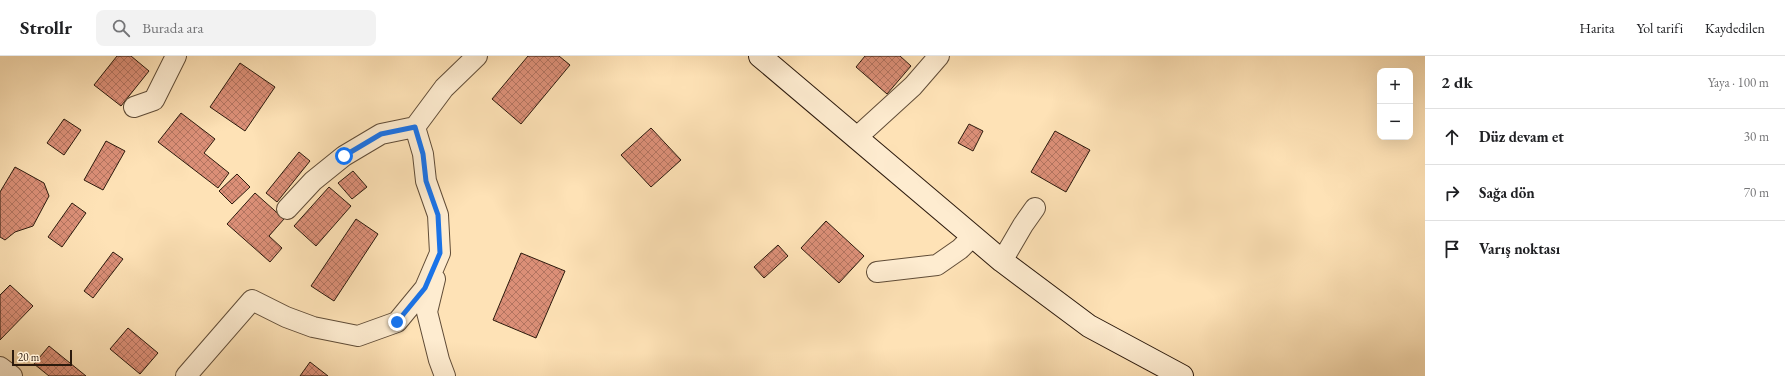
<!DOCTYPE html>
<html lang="tr">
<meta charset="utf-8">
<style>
body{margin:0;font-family:"EB Garamond",serif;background:#f2f2f2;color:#202124}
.controls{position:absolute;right:12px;top:12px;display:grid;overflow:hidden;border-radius:8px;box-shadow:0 4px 16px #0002}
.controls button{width:36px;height:36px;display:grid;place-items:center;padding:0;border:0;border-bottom:1px solid #e0e0e0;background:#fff;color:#202124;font:20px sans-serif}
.scale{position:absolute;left:12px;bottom:10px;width:60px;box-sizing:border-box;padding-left:4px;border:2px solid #2c1a0d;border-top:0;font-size:11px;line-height:14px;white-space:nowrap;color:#2c1a0d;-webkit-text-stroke:3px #feecd0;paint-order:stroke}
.stop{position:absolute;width:12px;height:12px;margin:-9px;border:3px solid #1a73e8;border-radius:50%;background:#fff}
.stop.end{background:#1a73e8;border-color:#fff;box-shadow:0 1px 4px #0008}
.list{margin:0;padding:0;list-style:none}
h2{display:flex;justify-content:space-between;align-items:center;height:52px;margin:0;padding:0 16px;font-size:17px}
h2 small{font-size:13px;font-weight:400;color:#757577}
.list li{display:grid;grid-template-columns:26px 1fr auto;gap:12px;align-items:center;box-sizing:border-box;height:56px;padding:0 16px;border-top:1px solid #e0e0e0}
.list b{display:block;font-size:15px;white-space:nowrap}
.list em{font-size:13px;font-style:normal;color:#757577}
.icon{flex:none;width:22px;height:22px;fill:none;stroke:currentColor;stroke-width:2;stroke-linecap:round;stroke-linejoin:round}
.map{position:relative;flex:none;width:1425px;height:320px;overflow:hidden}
header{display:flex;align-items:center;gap:24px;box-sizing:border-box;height:56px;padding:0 20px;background:#fff;border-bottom:1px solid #e0e0e0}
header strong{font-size:19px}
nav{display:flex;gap:22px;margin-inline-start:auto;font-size:14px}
.search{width:280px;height:36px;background:#f2f2f2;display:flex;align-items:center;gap:10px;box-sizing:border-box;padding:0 14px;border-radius:8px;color:#757577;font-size:15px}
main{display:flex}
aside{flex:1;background:#fff}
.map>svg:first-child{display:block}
</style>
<header>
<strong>Strollr</strong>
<div class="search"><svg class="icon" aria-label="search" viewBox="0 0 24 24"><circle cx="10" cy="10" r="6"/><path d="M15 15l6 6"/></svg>Burada ara</div>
<nav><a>Harita</a><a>Yol tarifi</a><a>Kaydedilen</a></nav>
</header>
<main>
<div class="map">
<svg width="1425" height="320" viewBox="0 0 1425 320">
<defs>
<pattern id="building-cross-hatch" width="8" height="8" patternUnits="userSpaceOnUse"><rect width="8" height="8" fill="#db8f77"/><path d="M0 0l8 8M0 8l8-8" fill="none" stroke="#b27460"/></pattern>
</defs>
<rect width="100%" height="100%" fill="#fee2b6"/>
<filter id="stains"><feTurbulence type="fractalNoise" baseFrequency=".005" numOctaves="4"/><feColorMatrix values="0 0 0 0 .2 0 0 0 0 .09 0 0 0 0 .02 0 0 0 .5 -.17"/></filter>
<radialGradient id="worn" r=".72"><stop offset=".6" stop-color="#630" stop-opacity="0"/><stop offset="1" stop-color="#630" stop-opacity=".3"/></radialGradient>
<path fill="url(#building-cross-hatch)" stroke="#2c1a0d" d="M117,0H131L149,15L121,50L94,29Z
M528,0H559L570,9L521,68L492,43Z
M865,0H900L911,10L887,38L856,11Z
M240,7L275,31L245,75L210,51Z
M181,57L215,83L204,97L229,117L218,132L158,86Z
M64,63L81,74L64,99L47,87Z
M969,68L983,75L973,95L958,87Z
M651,72L681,104L651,131L621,99Z
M1055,75L1090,94L1066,136L1031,116Z
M106,85L125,95L103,134L84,124Z
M299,96L310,105L277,146L266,137Z
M15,111L44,127L49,140L33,170L15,176L5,184L0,181V136Z
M353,115L367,131L352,143L338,127Z
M237,118L250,131L232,148L219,135Z
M329,131L351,150L316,190L294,170Z
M255,137L284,163L269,180L282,192L270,206L227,168Z
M72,147L86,157L62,191L48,181Z
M356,163L378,178L334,245L311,230Z
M826,165L864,200L839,227L801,192Z
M778,189L788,200L764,222L754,211Z
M113,196L123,203L93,242L84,235Z
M521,197L565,215L536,282L493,264Z
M10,229L33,250L0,284V239Z
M128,272L158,297L140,318L110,293Z
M49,290L86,320H49L34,308Z
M310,306L328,320H300Z"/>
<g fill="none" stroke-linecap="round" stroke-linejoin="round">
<g stroke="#604c37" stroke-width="22">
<path id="minor" d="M134,51L154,44L176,0
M856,82L913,30L939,0
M287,153L313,125L344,100L381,78L415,71
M1002,205L1023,169L1035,152
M877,216L937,209L960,193L973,180
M435,223L427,256L439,304L445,320
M0,311L12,320
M186,320L252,244L286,261L313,271L358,280L397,266L425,232L440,197L438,159L426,125L423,98L415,71L444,32L477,0"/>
</g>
<g stroke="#2c1a0d" stroke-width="24">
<path id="secondary" d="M760,0L1002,205L1089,270L1182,320"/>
</g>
<use href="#minor" stroke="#feecd0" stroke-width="20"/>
<use href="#secondary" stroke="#feecd0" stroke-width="22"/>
</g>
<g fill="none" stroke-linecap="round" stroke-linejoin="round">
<path stroke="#1a73e8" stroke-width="5" d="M344,100L381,78L415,71L423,98L426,125L438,159L440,197L425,232L397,266"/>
</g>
<rect width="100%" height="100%" filter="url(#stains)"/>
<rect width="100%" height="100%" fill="url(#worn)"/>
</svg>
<div class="controls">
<button>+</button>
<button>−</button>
</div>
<div class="scale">20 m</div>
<div class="stop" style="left:344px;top:100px"></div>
<div class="stop end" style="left:397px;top:266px"></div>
</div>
<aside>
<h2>2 dk<small>Yaya · 100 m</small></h2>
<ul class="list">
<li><svg class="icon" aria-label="ahead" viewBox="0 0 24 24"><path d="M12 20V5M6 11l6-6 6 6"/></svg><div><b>Düz devam et</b></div><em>30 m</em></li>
<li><svg class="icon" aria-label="right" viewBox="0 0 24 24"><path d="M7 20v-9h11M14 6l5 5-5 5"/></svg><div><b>Sağa dön</b></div><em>70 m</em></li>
<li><svg class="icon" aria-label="arrive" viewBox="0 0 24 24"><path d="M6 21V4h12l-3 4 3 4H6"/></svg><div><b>Varış noktası</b></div></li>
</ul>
</aside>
</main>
